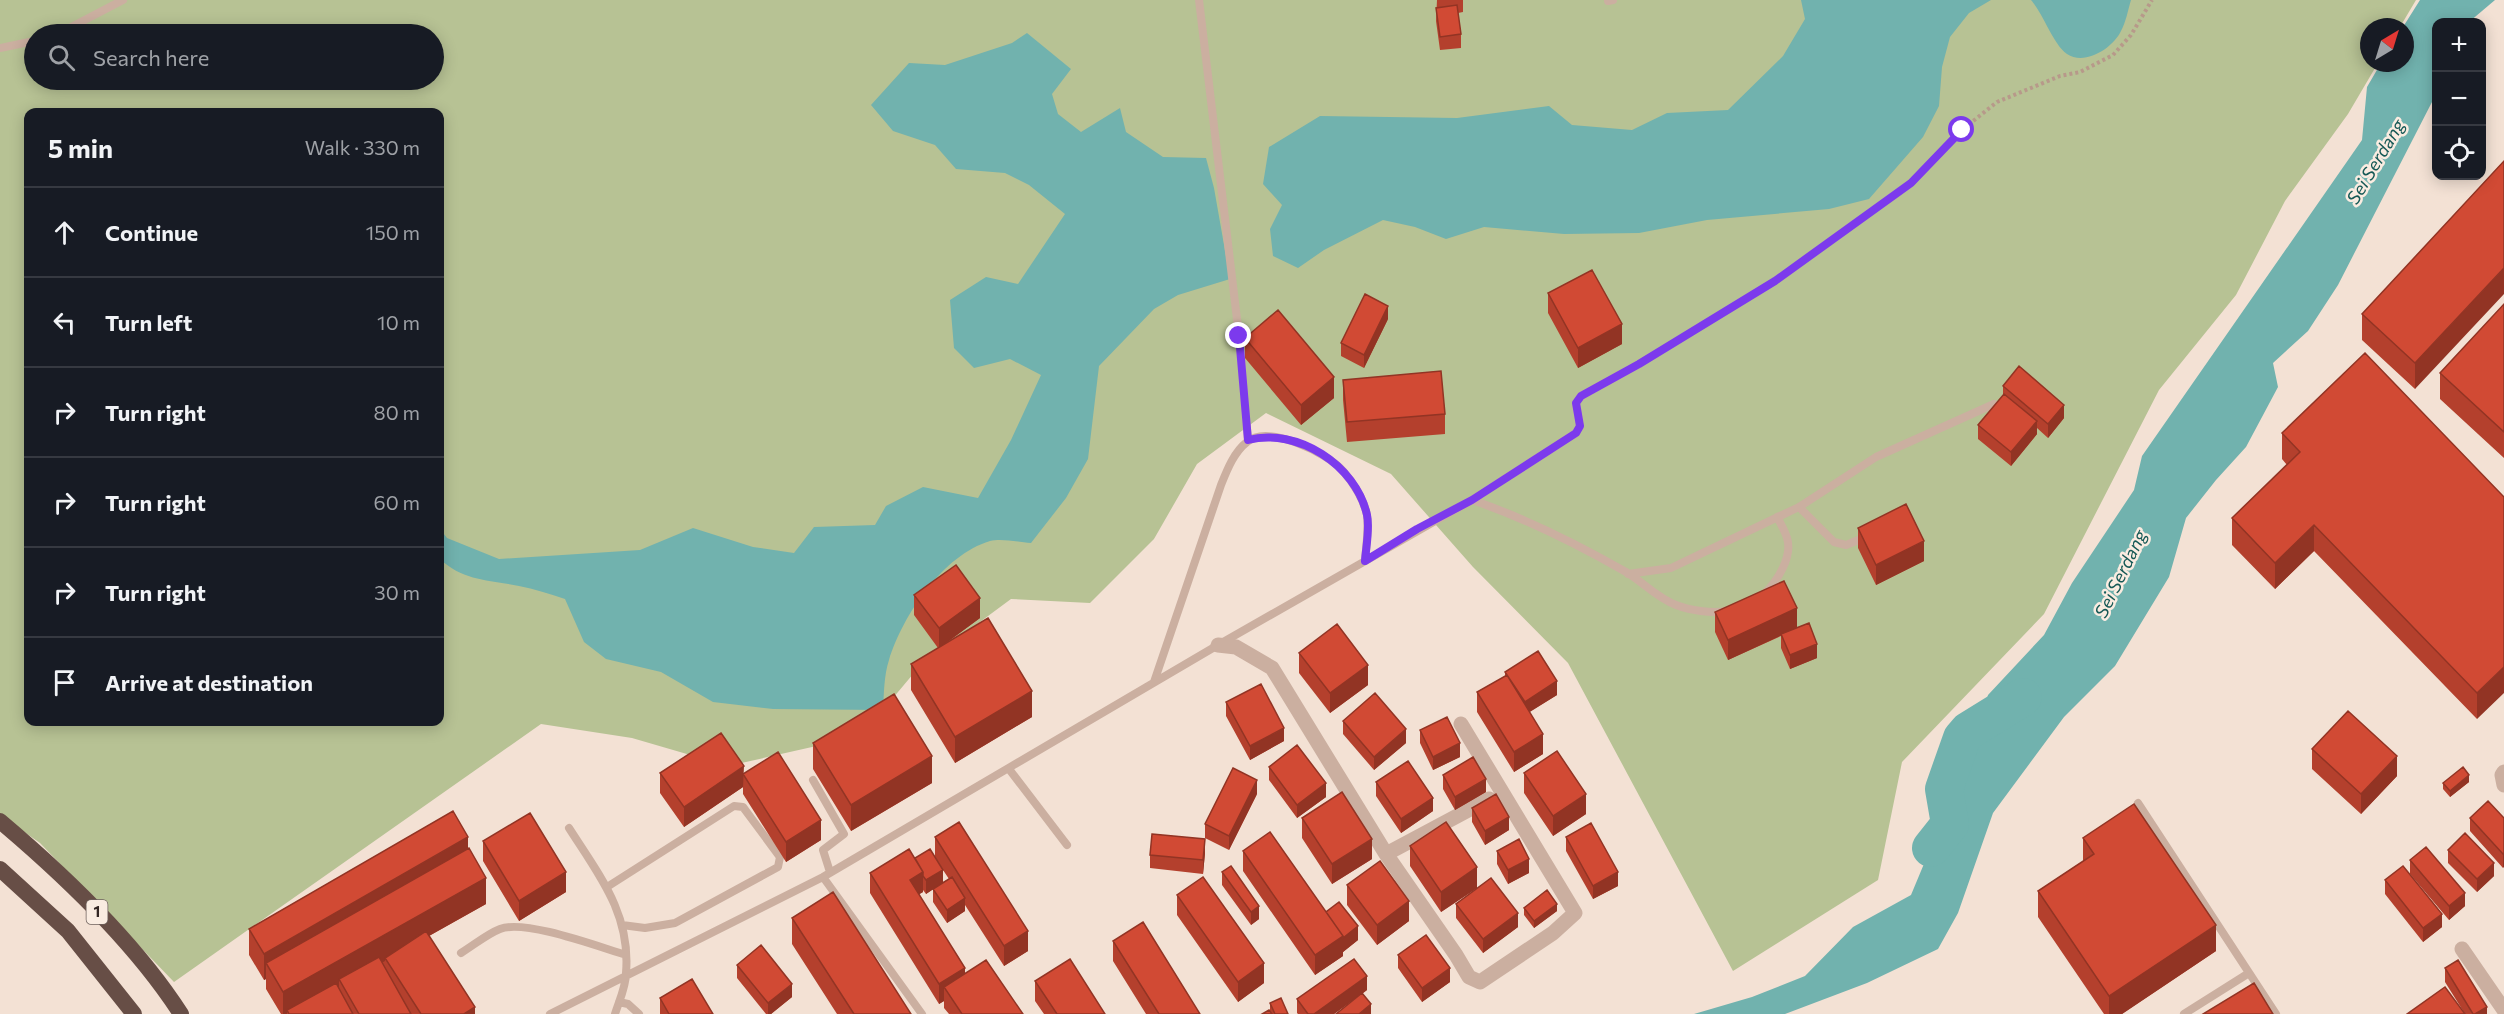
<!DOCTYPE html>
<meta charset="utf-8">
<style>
body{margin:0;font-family:Commissioner,sans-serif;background:#242831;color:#f1f3f6}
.controls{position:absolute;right:18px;top:18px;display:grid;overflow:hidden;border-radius:12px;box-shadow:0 3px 15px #0003}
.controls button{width:54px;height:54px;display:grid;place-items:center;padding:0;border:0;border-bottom:2px solid #363941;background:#171b24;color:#f1f3f6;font:30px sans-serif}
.compass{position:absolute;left:2360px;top:18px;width:54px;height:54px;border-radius:50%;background:#171b24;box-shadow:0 3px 15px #0003;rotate:38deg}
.stop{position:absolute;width:18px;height:18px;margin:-14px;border:4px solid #7c3aed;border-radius:50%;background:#fff}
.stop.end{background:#7c3aed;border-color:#fff;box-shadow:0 2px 6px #0008}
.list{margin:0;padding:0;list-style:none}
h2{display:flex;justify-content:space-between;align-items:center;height:78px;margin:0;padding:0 24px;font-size:26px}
h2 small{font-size:20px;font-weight:400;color:#9ea1a6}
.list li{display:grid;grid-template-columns:39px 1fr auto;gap:18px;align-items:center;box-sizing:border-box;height:90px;padding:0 24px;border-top:2px solid #363941}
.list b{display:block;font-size:22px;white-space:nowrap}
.list em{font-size:20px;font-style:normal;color:#9ea1a6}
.icon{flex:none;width:33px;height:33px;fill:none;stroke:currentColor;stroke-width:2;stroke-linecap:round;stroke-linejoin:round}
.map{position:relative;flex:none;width:2504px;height:1014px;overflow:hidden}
.search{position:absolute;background:#171b24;box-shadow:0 3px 15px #0003;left:24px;top:24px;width:420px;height:66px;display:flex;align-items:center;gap:15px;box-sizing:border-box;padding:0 21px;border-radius:33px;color:#9ea1a6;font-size:22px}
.panel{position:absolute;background:#171b24;box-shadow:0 3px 15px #0003;left:24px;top:108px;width:420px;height:618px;border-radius:12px}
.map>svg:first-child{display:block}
</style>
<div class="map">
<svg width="2504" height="1014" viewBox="0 0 2504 1014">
<rect width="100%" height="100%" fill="#f3e1d4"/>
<path fill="#b7c294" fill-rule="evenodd" d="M0,0H2416L2400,27H2369V63H2378L2348,114L2285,201L2236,295L2159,390L2044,614L1902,762L1878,880L1733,971L1568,663L1473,567L1391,474L1266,413L1197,464L1154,539L1090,603L1011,599L919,667L861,736L728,766L632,738L541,724L174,982L40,843L0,815ZM34,34H434V80H34ZM28,112H440V722H28Z"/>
<path fill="#71b2ae" d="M1801,0H1991L1969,13L1950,37L1942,67L1939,106L1923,137L1869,199L1829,209L1707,220L1639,233L1564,234L1484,227L1446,239L1415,227L1383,220L1324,250L1298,268L1273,256L1270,229L1282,205L1263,184L1269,147L1320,116L1457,118L1549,106L1572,125L1632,130L1667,113L1728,110L1783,56L1805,19Z
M2031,0H2131C2128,10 2126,22 2121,31C2113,48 2085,66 2067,54C2053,44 2044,15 2031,0Z
M2420,0H2495L2469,22H2436V92L2432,102L2338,285L2308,331L2273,363L2278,387L2246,447L2216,480L2186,518L2169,577L2115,666L2064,717L1993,813L1958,913L1938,949L1867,983L1785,1014H1694L1752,997L1805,976L1853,927L1911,895L1976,739L1988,695L2044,635L2072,583L2134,490L2142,456L2362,140L2367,87L2381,63H2405V27H2403Z
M1027,33L1071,69L1052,94L1058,114L1081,132L1120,108L1126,132L1163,157L1206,158L1214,188L1230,279L1178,295L1154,309L1099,366L1088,459L1066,498L1031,543C1019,542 1001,538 990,541C943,555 903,615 889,660C884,675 884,693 883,710L773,709L713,702L661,672L606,659L584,642L565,599C550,594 534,589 519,586C489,580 463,581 440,559V529L447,538L499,559L640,550L693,528L753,547L794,553L814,527L875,525L886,506L923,487L978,498L1011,440L1041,375L1010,359L974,368L954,348L950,300L986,277L1018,284L1065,214L1029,185L1005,173L956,169L935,145L893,131L871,105L909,63L945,65L1012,43Z"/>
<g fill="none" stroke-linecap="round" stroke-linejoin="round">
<path stroke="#71b2ae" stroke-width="38" d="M1931,848L1950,824L1944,789L1962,738L1968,731L2023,697"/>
<path stroke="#b7998a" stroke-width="4" stroke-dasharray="3 3" stroke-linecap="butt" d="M1650,357L1775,281L1911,183L1962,130L1997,102L2060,76L2080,72L2113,55L2131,35L2152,0"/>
<path stroke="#cbafa0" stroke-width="8" d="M1199,0L1239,336L1248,440
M1608,1L1613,0
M58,34L123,0
M0,48L34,41
M1472,500C1525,518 1577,544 1626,572C1643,582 1657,598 1676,605C1689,610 1712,614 1726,611
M1799,507L1834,542L1846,545L1866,537
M1628,574L1671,568L1799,507L1876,457L1994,404
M1765,593C1777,581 1793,557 1787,538C1785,531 1781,524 1777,517
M1154,682L1221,485C1227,470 1234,452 1247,442C1268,424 1328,453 1343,471C1353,482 1364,500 1367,515C1369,529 1366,547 1365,561
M1009,769L1067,845
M813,780L844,834L823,850L830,872
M2138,803L2276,1014
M569,828C599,875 631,914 626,973C626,987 619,1001 615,1014
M823,877L922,1014
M607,887L734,806L743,807L780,857L778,867L675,923L645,928L622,925
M461,953C474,945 487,934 500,929C525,919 599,947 626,955
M619,1002L628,1004L639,1014
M550,1014L823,877L1218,645L1472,500L1576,433L1580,426L1576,403L1581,396L1639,364
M2184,1014L2249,973"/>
<path stroke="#cbafa0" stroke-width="15" d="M1218,645L1236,647L1272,668L1386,854L1456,955L1469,977L1480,982L1553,933L1575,913L1461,724
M2504,772L2502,775L2504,785
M1386,854L1489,799
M2462,949L2504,1010"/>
<path stroke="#674e46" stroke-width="16" d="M0,821C64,875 136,944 181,1014
M0,869L68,931L134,1014"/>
</g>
<path fill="#b4402d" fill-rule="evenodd" d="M1437,0H1463V12L1458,13L1461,34V48L1440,50L1436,21Z
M2504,161L2415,389L2362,340V314Z
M1548,293L1622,344L1578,368L1548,313Z
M2504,304V458L2440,399V373Z
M1388,319L1364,368L1341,356V343Z
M1245,338L1334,398L1301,425L1245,358Z
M1343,380L1445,414V434L1347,442L1343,400Z
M2003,386L2064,418L2048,438L2037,428V434L2011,466L1978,439V425L2003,396Z
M2282,433L2504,497L2477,719L2314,551L2275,589L2232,545V518L2287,465L2282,459Z
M1858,528L1924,561L1876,585L1858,548Z
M914,595L980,618L941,647L1032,717L955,763L911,690V664L938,648L914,615Z
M1715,612L1797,628L1817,658L1790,669L1781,648V636L1728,660L1715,632Z
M1299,653L1368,685L1330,713L1299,673Z
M1505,672L1557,695L1529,712L1543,754L1514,772L1477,712V692L1505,676Z
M1226,702L1284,741L1250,760L1226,716Z
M1343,721L1406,743L1374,770L1343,734Z
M1420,730L1460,757L1433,770L1420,743Z
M813,743L932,783L851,831L813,769Z
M2312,749L2397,776L2361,814L2312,769Z
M1269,767L1326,797L1297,818L1269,780Z
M660,773L744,774L821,840L786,862L743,794V787L684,827L660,793Z
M1524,773L1586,814L1553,836L1524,793Z
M1443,775L1486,792L1455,810L1443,789Z
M1376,782L1433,811L1401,833L1376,796Z
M2469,782L2450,797L2443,789V783Z
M1257,794L1229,850L1205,838V824Z
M1472,808L1509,830L1485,845L1472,822Z
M1302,818L1372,859L1332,884L1302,838Z
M2470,818H2504L2503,868L2470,831Z
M935,837L1028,951L1004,966L965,905V911L947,923L933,902V889L926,894L923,890V892L919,894L965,974L1023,1014H949L944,1008V1001L939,1004L870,893V873L915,858L935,856ZM943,870L949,879L943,882Z
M1566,837L1618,886L1593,899L1566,851Z
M2083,838L2216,951L2122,1014H2104L2038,917V891L2083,861Z
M483,841L566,892L519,921L483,861Z
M1410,846L1477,888L1441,912L1410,866Z
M468,849L486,904L429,936L475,1014H281L266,989V979L264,980L249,955V929Z
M2448,850L2494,876L2477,892L2448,863Z
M1243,851L1326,912L1358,940L1343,952V956L1315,975L1243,871Z
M1497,851L1529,873L1508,884L1497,864Z
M1205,853L1203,874L1150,868V855Z
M2410,860L2465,906L2449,920L2410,874Z
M1222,872L1259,919L1251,925L1222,885Z
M2385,880L2442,927L2423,942L2385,894Z
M1347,885L1409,921L1377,945L1347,905Z
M1177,895L1264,983L1238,1002L1177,915Z
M1456,904L1518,927L1483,953L1456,918Z
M1524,908L1557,911L1534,928L1524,915Z
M792,918L911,1014H837L792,944Z
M1113,941L1200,1014H1146L1113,961Z
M1398,955L1450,982L1422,1002L1398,968Z
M737,965L792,997L771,1014H766L737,978Z
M2445,968L2487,1014H2465L2445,982Z
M1035,981L1105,1014H1044L1035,1001Z
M1367,990L1362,994L1371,1014L1357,997L1334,1014H1298L1297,1013V999Z
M660,998L713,1014H660Z
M1270,1003L1288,1014H1262L1270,1011Z"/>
<path fill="#923424" d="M2504,268V294L2415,389V363Z
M1388,306V319L1364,368V355Z
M1622,324V344L1578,368V348Z
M1334,377V398L1301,425V405Z
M2064,405V418L2048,438V424Z
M2037,421V434L2011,466V452Z
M2314,525V551L2275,589V563Z
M1924,541V561L1876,585V565Z
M980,598V618L939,648V628Z
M1797,608V628L1728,660V640Z
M1817,644V658L1790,669V655Z
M1368,665V685L1330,713V693Z
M2504,667V693L2477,719V693Z
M1557,681V695L1525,715V702Z
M1032,691V717L955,763V737Z
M1284,728V741L1250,760V746Z
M1406,729V743L1374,770V757Z
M1543,734V754L1514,772V752Z
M1460,743V757L1433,770V757Z
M932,756V783L851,831V805Z
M2397,756V776L2361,814V794Z
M744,766L743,787L684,827V807Z
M2469,775V782L2450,797V791Z
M1486,779V792L1455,810V797Z
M1257,780V794L1229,850V836Z
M1326,783V797L1297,818V805Z
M1586,794V814L1553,836V816Z
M1433,798V811L1401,833V819Z
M1509,817V830L1485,845V831Z
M821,820V840L786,862V842Z
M468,837V863L266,963V979L264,980V954Z
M1205,839V853L1203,874V860Z
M1372,839V859L1332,884V864Z
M2504,853V867L2503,868V854Z
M1529,859V873L1508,884V870Z
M2494,863V876L2477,892V879Z
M1477,867V888L1441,912V892Z
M943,870V883L926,894V880Z
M566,872V892L519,921V901Z
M923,872V892L910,900V880Z
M1618,872V886L1593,899V886Z
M486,878V904L386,960L385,958V961L343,985L339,979V987L291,1014L287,1010V1014H283V992Z
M2465,893V906L2449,920V906Z
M965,898V911L947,923V910Z
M1409,901V921L1377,945V925Z
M1557,904V911L1534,928V921Z
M1259,906V919L1251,925V912Z
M1518,913V927L1483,953V939Z
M2442,914V927L2423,942V928Z
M2216,925V951L2122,1014H2109V996Z
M1358,926V940L1343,952V956L1315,975V955Z
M1028,931V951L1004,966V946Z
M1264,963V983L1238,1002V982Z
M965,968V988L944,987V1001L939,1004V984Z
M1450,968V982L1422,1002V988Z
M1367,976V990L1334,1014H1314Z
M792,984V997L771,1014H768V1003Z
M1371,1004V1014H1359Z
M475,1007V1014H464Z
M2487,1007V1014H2475Z"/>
<path fill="#d14a34" stroke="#923424" stroke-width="1.5" d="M1457,5L1461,34L1440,37L1436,8Z
M2504,161V268L2415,363L2362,314Z
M1592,270L1622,324L1578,348L1548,293Z
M1365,294L1388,306L1364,355L1341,343Z
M2504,304V432L2440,373Z
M1278,310L1334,377L1301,405L1245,338Z
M2365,353L2504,497V667L2477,693L2314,525L2275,563L2232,518L2300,452L2282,433Z
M2019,366L2064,405L2048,424L2003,386Z
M1441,371L1445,414L1347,422L1343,380Z
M2004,394L2037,421L2011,452L1978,425Z
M1906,504L1924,541L1876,565L1858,528Z
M956,565L980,598L939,628L914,595Z
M1784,581L1797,608L1728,640L1715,612Z
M988,618L1032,691L955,737L911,664Z
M1809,623L1817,644L1790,655L1781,634Z
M1337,624L1368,665L1330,693L1299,653Z
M1538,651L1557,681L1525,702L1505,672Z
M1507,675L1543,734L1514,752L1477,692Z
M1261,684L1284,728L1250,746L1226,702Z
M1375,693L1406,729L1374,757L1343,721Z
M894,694L932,756L851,805L813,743Z
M2348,711L2397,756L2361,794L2312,749Z
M1447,717L1460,743L1433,757L1420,730Z
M721,733L744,766L684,807L660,773Z
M1297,745L1326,783L1297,805L1269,767Z
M1557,751L1586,794L1553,816L1524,773Z
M778,752L821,820L786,842L743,774Z
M1473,757L1486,779L1455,797L1443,775Z
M1408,761L1433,798L1401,819L1376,782Z
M2463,767L2469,775L2450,791L2443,783Z
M1233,768L1257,780L1229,836L1205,824Z
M1342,792L1372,839L1332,864L1302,818Z
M1496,794L1509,817L1485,831L1472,808Z
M2488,801L2504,818V853L2503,854L2470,818Z
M2134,804L2216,925L2109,996L2038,891L2094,854L2083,838Z
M453,811L468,837L264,954L249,929Z
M530,813L566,872L519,901L483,841Z
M959,822L1028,931L1004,946L935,837Z
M1446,822L1477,867L1441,892L1410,846Z
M1591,823L1618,872L1593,886L1566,837Z
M1270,832L1343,936L1315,955L1243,851Z
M2465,833L2494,863L2477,879L2448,850Z
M1152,834L1205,839L1203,860L1150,855Z
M1519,839L1529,859L1508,870L1497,851Z
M2426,847L2465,893L2449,906L2410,860Z
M469,848L486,878L283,992L266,963Z
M909,849L923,872L910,880L965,968L939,984L870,873Z
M930,849L943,870L926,880L923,876V872L915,858Z
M1380,861L1409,901L1377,925L1347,885Z
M1231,866L1259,906L1251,912L1222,872Z
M2403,866L2442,914L2423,928L2385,880Z
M952,877L965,898L947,910L933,889Z
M1203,877L1264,963L1238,982L1177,895Z
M1491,878L1518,913L1483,939L1456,904Z
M1547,890L1557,904L1534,921L1524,908Z
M833,892L911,1014H854L792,918Z
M1339,902L1358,926L1343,938V936L1326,912Z
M1143,922L1200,1014H1159L1113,941Z
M426,931L475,1007L464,1014H421L385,958Z
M1426,935L1450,968L1422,988L1398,955Z
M761,945L792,984L768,1003L737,965Z
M379,957L411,1014H359L339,979Z
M1070,959L1105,1014H1057L1035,981Z
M1354,959L1367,976L1314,1014H1308L1297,999Z
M986,960L1023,1014H962L944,987Z
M2458,960L2487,1007L2475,1014H2473L2445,968Z
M692,979L713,1014H669L660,998Z
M336,983L353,1014H289L287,1010Z
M2254,983L2273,1014H2203Z
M2445,987L2465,1014H2407Z
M1362,993L1371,1004L1359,1014H1336Z
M1281,998L1288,1014H1275L1270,1003Z
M1269,1010L1272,1014H1262Z"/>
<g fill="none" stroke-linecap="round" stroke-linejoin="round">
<path stroke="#7c3aed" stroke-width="8" d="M1239,336L1248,440C1297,427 1356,465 1367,515C1370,528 1366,547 1365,561L1417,529L1472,500L1576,433L1580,426L1576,403L1581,396L1639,364L1775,281L1911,183L1962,130"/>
</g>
<g text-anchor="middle" stroke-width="5" stroke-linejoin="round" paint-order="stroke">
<rect fill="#faece1" stroke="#6f625d" stroke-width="1.5" x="86.5" y="900" width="21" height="24" rx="4.5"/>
<g font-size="15" font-weight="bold" fill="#342724">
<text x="97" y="917">1</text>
</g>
<g font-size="18" font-style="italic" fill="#165956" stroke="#faece1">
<text transform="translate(2376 162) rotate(-59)" y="6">Sei Serdang</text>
<text transform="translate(2121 574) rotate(-64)" y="6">Sei Serdang</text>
</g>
</g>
</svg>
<div class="controls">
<button>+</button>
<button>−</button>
<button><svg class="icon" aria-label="locate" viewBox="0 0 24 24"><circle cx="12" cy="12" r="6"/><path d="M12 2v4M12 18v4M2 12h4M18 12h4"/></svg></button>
</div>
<svg class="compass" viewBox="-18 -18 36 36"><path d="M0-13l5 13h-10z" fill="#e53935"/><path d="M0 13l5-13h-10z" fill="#9ea1a6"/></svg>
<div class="stop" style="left:1962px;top:130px"></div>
<div class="stop end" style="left:1239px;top:336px"></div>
<div class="search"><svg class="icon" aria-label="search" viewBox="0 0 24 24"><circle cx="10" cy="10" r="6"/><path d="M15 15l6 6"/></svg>Search here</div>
<section class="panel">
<h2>5 min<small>Walk · 330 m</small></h2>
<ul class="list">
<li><svg class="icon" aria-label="ahead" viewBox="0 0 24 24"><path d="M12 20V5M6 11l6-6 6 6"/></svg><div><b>Continue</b></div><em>150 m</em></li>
<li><svg class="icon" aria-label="left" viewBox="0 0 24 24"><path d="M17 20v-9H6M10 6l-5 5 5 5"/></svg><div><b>Turn left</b></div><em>10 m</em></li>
<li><svg class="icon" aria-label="right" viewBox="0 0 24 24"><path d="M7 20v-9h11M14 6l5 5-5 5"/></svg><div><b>Turn right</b></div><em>80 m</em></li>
<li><svg class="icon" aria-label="right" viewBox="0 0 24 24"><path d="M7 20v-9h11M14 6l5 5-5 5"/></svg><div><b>Turn right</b></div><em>60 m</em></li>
<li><svg class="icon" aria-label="right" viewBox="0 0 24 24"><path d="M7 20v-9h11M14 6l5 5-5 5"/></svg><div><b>Turn right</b></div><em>30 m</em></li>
<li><svg class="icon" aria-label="arrive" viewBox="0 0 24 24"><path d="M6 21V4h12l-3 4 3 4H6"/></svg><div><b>Arrive at destination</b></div></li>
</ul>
</section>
</div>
